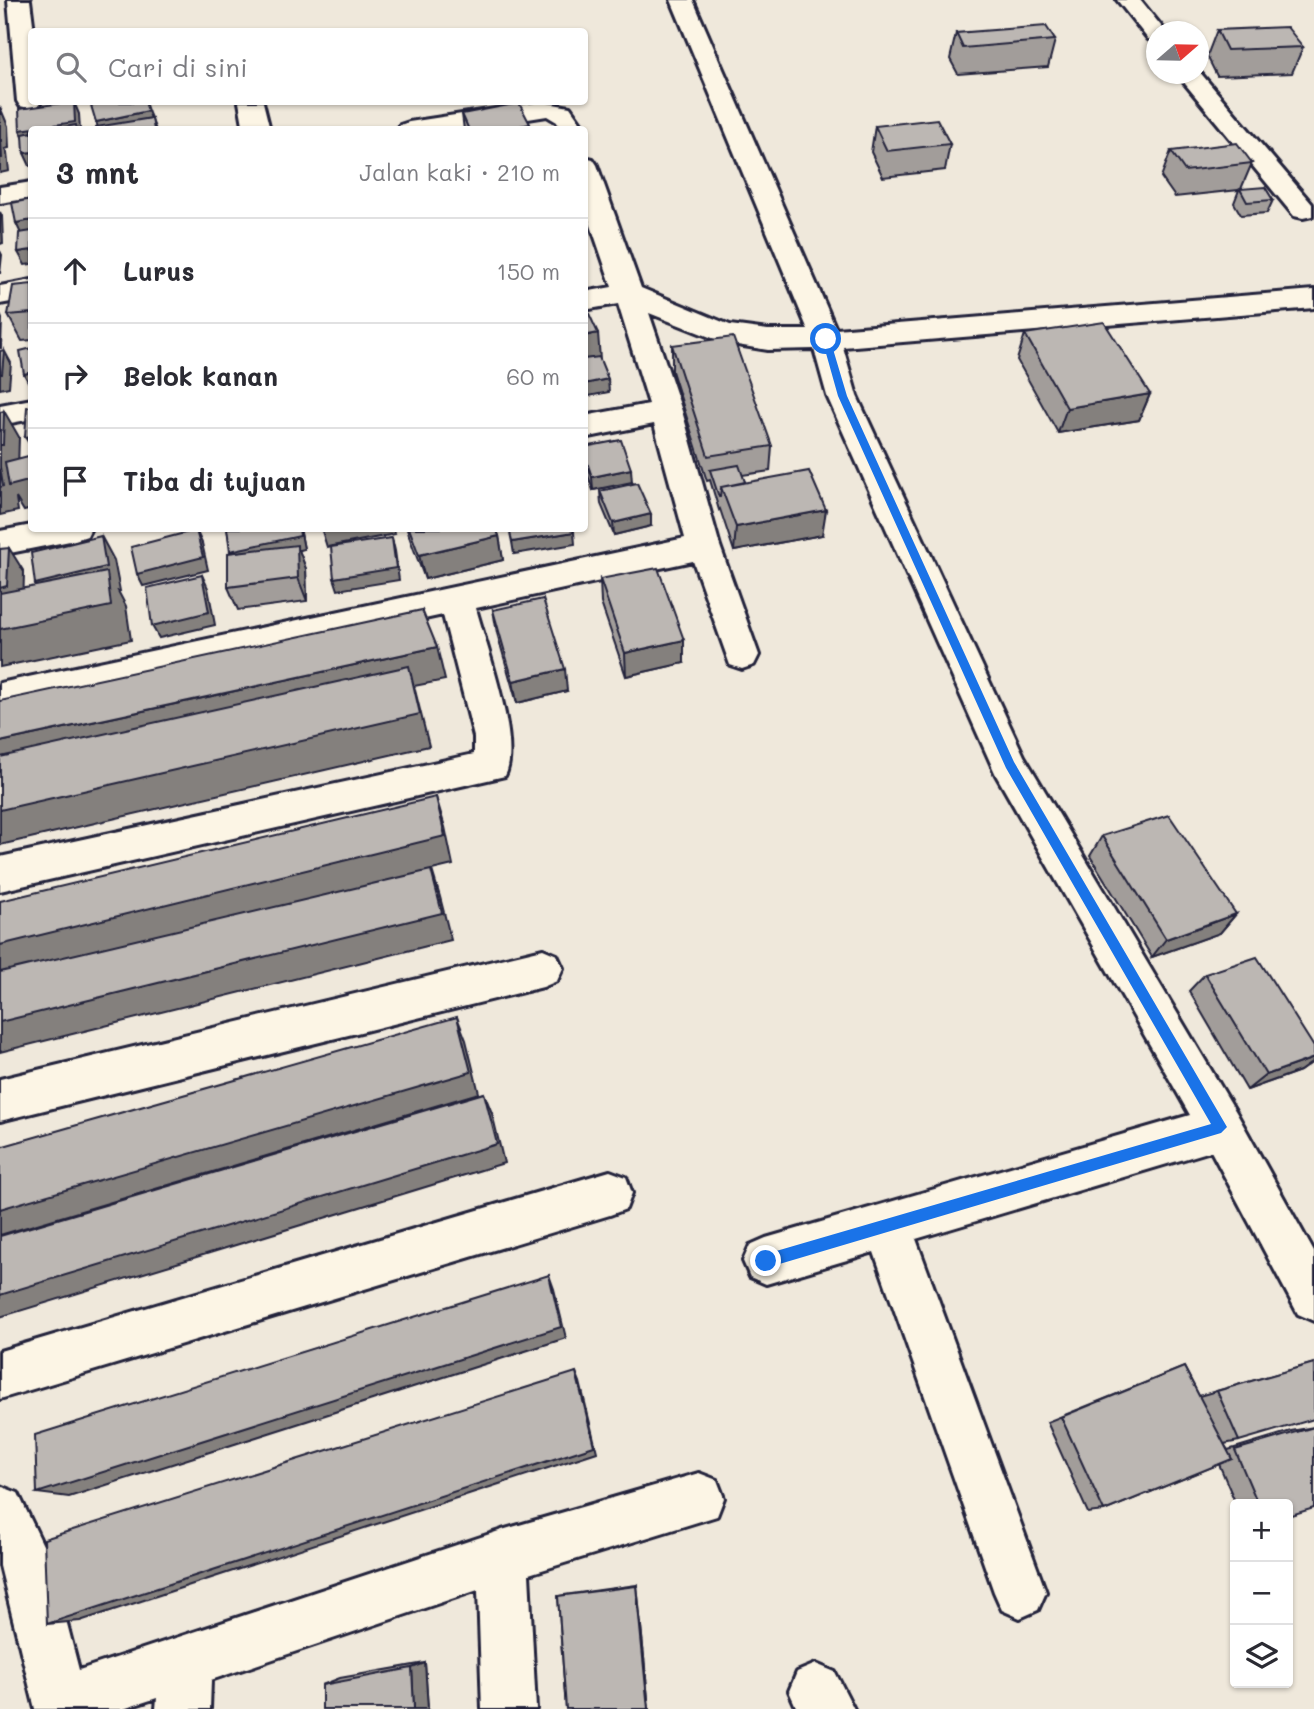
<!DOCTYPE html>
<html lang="id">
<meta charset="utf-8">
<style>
body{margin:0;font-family:Mali,sans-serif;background:#f7f7f7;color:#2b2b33}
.controls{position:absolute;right:21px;bottom:21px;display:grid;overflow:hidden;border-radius:7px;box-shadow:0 2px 5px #0004}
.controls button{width:63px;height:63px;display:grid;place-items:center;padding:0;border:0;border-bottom:2px solid #e1e1e2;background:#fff;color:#2b2b33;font:35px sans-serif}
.compass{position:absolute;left:1146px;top:21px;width:63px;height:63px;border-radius:50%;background:#fff;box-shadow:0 2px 5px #0004;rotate:70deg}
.stop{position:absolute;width:21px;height:21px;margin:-16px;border:5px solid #1a73e8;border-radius:50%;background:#fff}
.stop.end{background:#1a73e8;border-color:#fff;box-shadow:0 2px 7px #0008}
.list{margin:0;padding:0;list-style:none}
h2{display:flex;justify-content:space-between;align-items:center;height:91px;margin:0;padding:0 28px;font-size:30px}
h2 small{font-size:23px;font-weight:400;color:#7c7c81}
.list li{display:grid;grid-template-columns:46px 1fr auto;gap:21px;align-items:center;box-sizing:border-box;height:105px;padding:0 28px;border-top:2px solid #e1e1e2}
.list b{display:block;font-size:26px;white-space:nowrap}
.list em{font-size:23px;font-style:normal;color:#7c7c81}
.icon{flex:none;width:38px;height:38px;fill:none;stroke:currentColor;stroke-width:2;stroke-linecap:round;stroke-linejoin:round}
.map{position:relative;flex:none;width:1314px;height:1709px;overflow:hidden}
.search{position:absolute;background:#fff;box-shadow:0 2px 5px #0004;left:28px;top:28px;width:560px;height:77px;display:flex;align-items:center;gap:18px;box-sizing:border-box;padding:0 24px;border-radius:7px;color:#7c7c81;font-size:26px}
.panel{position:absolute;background:#fff;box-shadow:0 2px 5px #0004;left:28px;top:126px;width:560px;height:406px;border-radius:7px}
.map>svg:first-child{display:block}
</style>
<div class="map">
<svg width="1314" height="1709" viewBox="0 0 1314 1709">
<rect width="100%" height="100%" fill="#efe8db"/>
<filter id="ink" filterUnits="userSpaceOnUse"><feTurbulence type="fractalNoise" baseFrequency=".0143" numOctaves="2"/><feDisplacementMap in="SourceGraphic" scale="14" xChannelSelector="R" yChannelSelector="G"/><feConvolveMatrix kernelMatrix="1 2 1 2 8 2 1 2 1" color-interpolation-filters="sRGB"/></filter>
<g filter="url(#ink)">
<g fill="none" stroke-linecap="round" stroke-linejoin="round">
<g stroke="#22223b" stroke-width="6">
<path id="minor" d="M8,0H30L34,32H32V102H41L38,106L29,108L20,106L17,101Z
M671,0H693L836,329L1314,290V308L843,347L857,396L1024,756L1236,1112L1314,1252V1321L1298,1314L1211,1151L916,1239L1046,1592L1038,1610L1020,1618L1002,1610L994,1592L874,1252L766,1284L750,1277L743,1261L750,1245L766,1238L1190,1115L996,775L827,396L814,349L768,350L725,343L649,313L682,411L720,546L759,655L754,665L742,669L730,665L693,561L476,608C486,646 522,743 505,776L0,891V857L474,754V737L443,615L0,711V683L685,538L654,424L584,438V416L649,404L618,304L584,310V292L612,287L584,205V157L593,159L597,165L641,288L730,325L768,330H808Z
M1117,0H1140L1166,32H1156V41L1148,39Z
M1198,70L1312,204V216L1303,218L1294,216L1177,74H1198Z
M239,102H263L270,130H244Z
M542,102L570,107L586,130H560L557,122L547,116L460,130H397L400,125L409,122Z
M32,182V198L0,203V187Z
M32,280V298L0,304V286Z
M32,399V419L0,425V405Z
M32,525V528H91L87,536L75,540L0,555V531Z
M543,949L557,955L563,968L557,981L543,987L0,1121V1079Z
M610,1171L626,1177L632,1193L626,1209L610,1215L0,1399V1351Z
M699,1473L717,1480L724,1498L717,1516L529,1574L536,1709H482L478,1590L211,1680L210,1709H156L157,1698L123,1709H35L0,1566V1486L18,1493L51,1562L79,1670L502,1530Z
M816,1664L835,1672L854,1709H797L789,1691L797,1672Z"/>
</g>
<use href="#minor" fill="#fcf5e5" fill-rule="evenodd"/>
</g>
<path fill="#a29d9a" stroke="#22223b" stroke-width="2" d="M1217,30L1303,47L1292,73L1217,76L1207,56Z
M956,33L1055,40L1048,67L958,74L950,59Z
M462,114L530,130H464Z
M875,126L950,144L945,170L883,177L871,152Z
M1171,151L1252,163L1241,189L1273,200L1267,213L1241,215L1234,203L1239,190L1175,197L1161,177Z
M32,284V340L22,341L8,315Z
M1025,334L1150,394L1139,420L1058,433L1017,360Z
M672,345L772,446L770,471L742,475L745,482L822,535L734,551L720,509L719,510L710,480L707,481L672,371Z
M584,447L632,482L593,490L584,464Z
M600,491L651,526L614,535L601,504Z
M227,528H300L304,549L299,550L306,569L307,601L238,610L228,587L231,553Z
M407,528H496L499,536L503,560L425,579L410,539Z
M600,579L684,663L626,676L601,603Z
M493,610L567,691L517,703L497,633Z
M1102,836L1236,914L1220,933L1152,957L1090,856Z
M1205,974L1314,1047V1061L1300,1071L1247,1090L1189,991Z
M1314,1363L1239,1441L1224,1444L1228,1450L1291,1431L1314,1427L1288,1504H1236L1219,1464L1104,1511L1088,1513L1047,1422L1184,1367L1199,1396Z
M637,1585L649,1709H566L558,1596L564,1595Z
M425,1663L428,1709H322V1685L340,1678Z"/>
<path fill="#84807d" stroke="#22223b" stroke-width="2" d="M74,102L79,114L80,130H32V143L26,144L20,130Z
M0,107L8,126L9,148L5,149L7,153L9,171L0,173Z
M148,111L156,130H99L96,122Z
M530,124V130H499Z
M32,152V166H30L24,153Z
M0,212L2,216L3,243L0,244Z
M32,220V234L22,236L16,223Z
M32,250V264L25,265L18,252Z
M0,251L2,255L0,274Z
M0,314L2,319L1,348H0Z
M598,333L600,359L584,362V336Z
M4,350L11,363L9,387L0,389V374Z
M32,372V387H31L24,374Z
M608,379L609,392L584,397V384Z
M1150,394L1139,420L1058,433L1067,408Z
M4,411L19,437L18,470L32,480V509L24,511L16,498L18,511L0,515V445Z
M32,436V448L25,437Z
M631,469L632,482L593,490L592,477Z
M826,510L822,535L734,551L736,527Z
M651,514V526L614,535L613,523Z
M299,528H300L304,549L299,550L306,569L307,601L298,578L236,564L230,551Z
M321,528H393L395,534L327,547Z
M196,530L202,543L208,570L143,586L137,574Z
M574,532L575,544L514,554L512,542Z
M101,536L114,560L120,591H118L126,606L131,640L0,667V629L50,608L35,584Z
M499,536L503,560L425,579L419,555Z
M392,538L395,551L399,580L338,590L334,578Z
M9,548L24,572L23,610L0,614V588Z
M202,575L208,588L215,625L159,638L152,626Z
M684,640V663L626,676L625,653Z
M437,647L445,680L414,686L429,746L0,845V742Z
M565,669L567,691L517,703L513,681Z
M436,797L445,827L453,865L432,870L440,897L451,940L0,1052V945Z
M1236,914L1220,933L1152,957L1166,939Z
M457,1017L466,1040L479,1093L0,1235V1209Z
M1314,1058V1061L1300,1071L1247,1090L1266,1075Z
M484,1093L492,1113L504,1163L0,1317V1295Z
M549,1275L554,1289L566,1338L69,1497L37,1493Z
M576,1372L580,1382L597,1452L80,1621L47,1624Z
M637,1585L649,1709H648L636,1586Z
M425,1663L428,1709H414L412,1668Z"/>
<path fill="#bcb7b3" stroke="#22223b" stroke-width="2" d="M1046,26L1055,40L963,48L956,33Z
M1287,27L1303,47L1227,50L1217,30Z
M69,102H74L75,122L20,130L19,109Z
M90,102H145L148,111L96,122Z
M519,103L530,124L499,130H469L462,114Z
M152,118L154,130H96V127Z
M937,119L950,144L887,151L875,126Z
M76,125L77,130H49Z
M32,132V152L24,153L23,134Z
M0,140H1L2,158H0Z
M1237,143L1252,163L1185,171L1171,151Z
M1265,187L1273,200L1247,202L1240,189Z
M32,199V220L16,223L12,203Z
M32,231V250L18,252L19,233Z
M32,284V313L8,315L13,286Z
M584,303L598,333L584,336Z
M1104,322L1150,394L1067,408L1025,334Z
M733,337L772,446L708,456L672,345Z
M32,348V372L24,374L20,351Z
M4,350L2,374H0V351Z
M599,357L608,379L584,384V359Z
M32,406V436L25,437L27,407Z
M4,411L3,445H0V412Z
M621,440L631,469L592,477L584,453V447Z
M32,455V480L9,486L5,462Z
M739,465L745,482L721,487L720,497H719L710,470Z
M0,467L3,486L0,487Z
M809,471L826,510L736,527L721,487Z
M637,483L651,514L613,523L600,491Z
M227,528H299L300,536L230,551Z
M409,528H496L499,536L419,555Z
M509,528H573L574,532L512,542Z
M196,530L203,557L137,574L131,547Z
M101,536L106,567L35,584L31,553Z
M392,538L396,568L334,578L331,547Z
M297,545L298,578L228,587V553Z
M9,548L7,586L0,588V549Z
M658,568L684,640L625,653L600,579Z
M107,572L111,606L0,629V593Z
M202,575L209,612L152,626L147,588Z
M543,599L565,669L513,681L493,610Z
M422,610L437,647L0,742V701Z
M409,666L420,714L0,810V757Z
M436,797L445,836L0,945V901Z
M1169,815L1236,914L1166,939L1102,836Z
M431,870L442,913L0,1022V972Z
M1257,957L1314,1047V1058L1266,1075L1205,974Z
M457,1017L471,1072L0,1209V1147Z
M484,1093L497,1144L0,1295V1236Z
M549,1275L561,1327L37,1493L35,1435Z
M1314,1363V1419L1239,1441L1217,1391Z
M1184,1367L1232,1459L1104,1511L1061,1417Z
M576,1372L594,1446L47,1624L44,1539Z
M1314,1427V1508L1288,1516V1504H1258L1235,1450Z
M636,1586L648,1709H566L558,1596Z
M412,1668L414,1709H322V1685Z"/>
</g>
<path fill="#1a73e8" d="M826,337L830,339L847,396L1014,762L1227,1127L1221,1133L766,1268L759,1261L766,1254L1211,1124L1006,768L838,396L822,339Z"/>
</svg>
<div class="controls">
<button>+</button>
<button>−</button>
<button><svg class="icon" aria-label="layers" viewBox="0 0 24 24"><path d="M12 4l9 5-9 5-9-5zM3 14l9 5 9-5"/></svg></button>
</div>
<svg class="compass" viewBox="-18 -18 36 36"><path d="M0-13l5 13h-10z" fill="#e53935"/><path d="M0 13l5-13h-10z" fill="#7c7c81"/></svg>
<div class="stop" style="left:826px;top:339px"></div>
<div class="stop end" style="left:766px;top:1261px"></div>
<div class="search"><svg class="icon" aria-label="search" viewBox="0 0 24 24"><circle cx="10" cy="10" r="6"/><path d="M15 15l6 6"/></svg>Cari di sini</div>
<section class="panel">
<h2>3 mnt<small>Jalan kaki · 210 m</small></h2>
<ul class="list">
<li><svg class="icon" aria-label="ahead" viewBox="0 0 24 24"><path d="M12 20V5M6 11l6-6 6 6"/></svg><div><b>Lurus</b></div><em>150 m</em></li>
<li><svg class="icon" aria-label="right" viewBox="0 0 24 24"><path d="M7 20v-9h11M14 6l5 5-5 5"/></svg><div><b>Belok kanan</b></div><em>60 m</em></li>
<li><svg class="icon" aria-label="arrive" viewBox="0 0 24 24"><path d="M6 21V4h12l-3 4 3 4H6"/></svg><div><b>Tiba di tujuan</b></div></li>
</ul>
</section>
</div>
